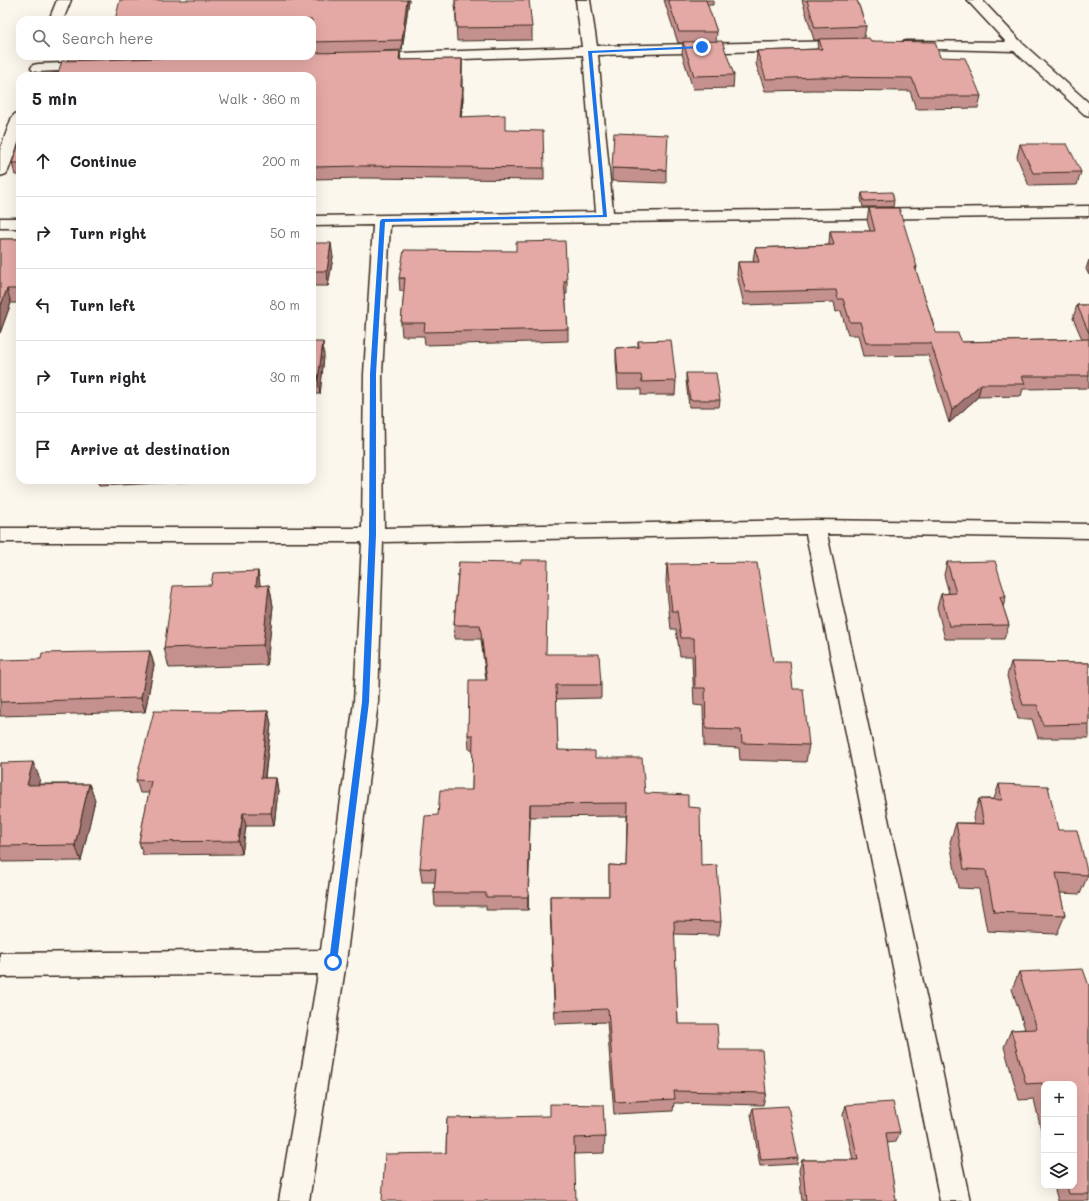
<!DOCTYPE html>
<meta charset="utf-8">
<style>
body{margin:0;font-family:Mali,sans-serif;background:#f2f2f2;color:#202124}
.controls{position:absolute;right:12px;bottom:12px;display:grid;overflow:hidden;border-radius:8px;box-shadow:0 4px 16px #0002}
.controls button{width:36px;height:36px;display:grid;place-items:center;padding:0;border:0;border-bottom:1px solid #e0e0e0;background:#fff;color:#202124;font:20px sans-serif}
.stop{position:absolute;width:12px;height:12px;margin:-9px;border:3px solid #1a73e8;border-radius:50%;background:#fff}
.stop.end{background:#1a73e8;border-color:#fff;box-shadow:0 1px 4px #0008}
.list{margin:0;padding:0;list-style:none}
h2{display:flex;justify-content:space-between;align-items:center;height:52px;margin:0;padding:0 16px;font-size:17px}
h2 small{font-size:13px;font-weight:400;color:#757577}
.list li{display:grid;grid-template-columns:26px 1fr auto;gap:12px;align-items:center;box-sizing:border-box;height:72px;padding:0 16px;border-top:1px solid #e0e0e0}
.list b{display:block;font-size:15px;white-space:nowrap}
.list em{font-size:13px;font-style:normal;color:#757577}
.icon{flex:none;width:22px;height:22px;fill:none;stroke:currentColor;stroke-width:2;stroke-linecap:round;stroke-linejoin:round}
.map{position:relative;flex:none;width:1089px;height:1201px;overflow:hidden}
.search{position:absolute;background:#fff;box-shadow:0 4px 16px #0002;left:16px;top:16px;width:300px;height:44px;display:flex;align-items:center;gap:10px;box-sizing:border-box;padding:0 14px;border-radius:12px;color:#757577;font-size:15px}
.panel{position:absolute;background:#fff;box-shadow:0 4px 16px #0002;left:16px;top:72px;width:300px;height:412px;border-radius:12px}
.map>svg:first-child{display:block}
</style>
<div class="map">
<svg width="1089" height="1201" viewBox="0 0 1089 1201">
<rect width="100%" height="100%" fill="#fbf7ec"/>
<filter id="ink" filterUnits="userSpaceOnUse"><feTurbulence type="fractalNoise" baseFrequency=".025" numOctaves="2"/><feDisplacementMap in="SourceGraphic" scale="8" xChannelSelector="R" yChannelSelector="G"/><feConvolveMatrix kernelMatrix="1 2 1 2 8 2 1 2 1" color-interpolation-filters="sRGB"/></filter>
<g filter="url(#ink)">
<g fill="none" stroke-linecap="round" stroke-linejoin="round">
<g stroke="#3b2a1e" stroke-width="3">
<path id="street" d="M57,0H71L63,20H49Z
M576,0H590L597,46L849,41L854,42L856,45L854,48L849,49L598,55L613,212L1089,206V216L390,225L382,374L384,528L815,520L1089,524V538L827,534L970,1201H940L806,534L383,542L378,702L346,962L309,1201H279L318,974L0,977V953L321,950L354,702L362,542H0V528H362L364,374L373,225L312,226V216L596,212L583,55L371,62L366,61L364,58L366,55L371,54L582,47Z
M967,0H982L1023,44L1089,103V116L1084,114L1014,51L902,48L900,45L902,42L907,41L1006,42Z
M91,62L96,63L98,66L96,69L38,72L33,71L31,68L33,65L38,64Z
M20,112V138L8,171L6,174L0,176V150L12,117L15,114Z
M0,218H20V228H0Z"/>
</g>
<use href="#street" fill="#fbf7ec" fill-rule="evenodd"/>
</g>
<path fill="#c4918e" stroke="#3b2a1e" d="M409,0L402,50L382,51L401,60L462,59V87L463,99L461,117L505,130L544,168V180L363,178L312,179V76L58,73L68,61L67,56H312V20H115Z
M455,0L532,27V40L457,41Z
M664,0H713V5H707L717,32L716,41L734,75L733,88L693,89L682,54L683,43H678Z
M802,0H857L866,26L864,38L871,41L940,57L981,96L978,108L916,109L910,91L814,90L765,91L756,64L757,51L817,49L819,40H814Z
M20,141V175H15L12,163Z
M1020,144L1081,172L1077,185L1029,186L1017,157Z
M612,168L666,170V183L612,181Z
M862,193L894,200L893,207H863L861,199Z
M869,208L917,267L916,271L936,333L962,342L1082,339L1073,318L1077,305H1089V388L1023,389L1021,396L978,397L949,423L928,355L863,356L858,335H848L841,311L836,312L834,302L744,305L737,275L738,262H754L753,260L755,248L829,245V243L830,231H870L867,220Z
M0,239H20V303H11L0,333Z
M312,243L333,257L328,286H312Z
M1089,260V275L1086,269Z
M399,278L567,281V294H565L568,329V341L425,345L424,336H402L401,323L404,291H400Z
M638,341L676,381L675,395H641V389H618L616,361V348L638,347Z
M312,342L324,356L320,394H312Z
M686,373L720,400L719,407H689L686,380Z
M97,480H201V481L99,486Z
M459,562L546,654L601,685V698L556,699L558,750L595,758L645,793L688,807L701,866L721,922L719,935L674,934L678,1024L719,1050L766,1093L763,1105L674,1103L673,1111L614,1114L607,1022L555,1024L550,909V896H609V865L626,866L627,816L530,817L528,910H486V906H435L434,893L435,882H422L420,868L438,815L472,790L473,749H469L468,735L486,680L481,639H455L454,625Z
M947,562L1006,597L1003,607L1009,625L1004,639H945L937,607L941,594L949,593L944,575Z
M667,564L773,662L793,689L809,745L806,762L740,760L739,748L704,746L703,706L694,705L692,656H680L676,629H671L666,582Z
M258,571L260,586L269,585L273,606L267,665L169,668L164,648L211,585Z
M150,651L154,665L145,712L0,716V664Z
M1011,662L1089,663V738H1038L1032,719H1018L1007,676Z
M268,711L271,724L265,778H276L278,791L274,826H246L242,854L143,855L139,842L149,793H140L136,780L219,712Z
M0,763L40,779L38,784H89L95,800L81,861L2,862L0,857Z
M999,784L1058,830L1088,875L1080,894L1060,893L1065,915L1057,934L987,931L979,889L958,888L950,842L956,823H974L973,818L979,799H994Z
M1019,972L1089,986V1201H1058L1054,1186H1074L1044,1084V1143L1034,1099L1019,1100L1004,1047L1011,1030L1025,1029L1012,989Z
M846,1105L900,1132L896,1142L887,1143L896,1201H802L799,1170L802,1160H853L843,1115Z
M753,1108L798,1158L797,1164L760,1166L751,1114Z
M447,1118L605,1137L604,1153L575,1154L446,1153Z"/>
<path fill="#a07674" stroke="#3b2a1e" d="M407,0H409L402,50V40Z
M400,51L401,62L399,60Z
M462,59V71L461,99V87Z
M463,87V99L460,129V117Z
M331,243L333,257L328,286L327,271Z
M7,289L11,303L0,333V308Z
M323,342L324,356L320,394L318,380Z
M981,384L978,397L949,423L952,410Z
M258,571L261,591L256,586Z
M269,585L273,606L267,665L263,645Z
M150,651L154,665L145,712L141,698Z
M268,711L271,724L263,791L261,778Z
M33,762L40,779L34,801L27,785Z
M276,778L278,791L274,826L271,813Z
M89,784L95,800L81,861L75,845Z
M530,804V817L528,910V897Z
M243,813L246,826L242,854L239,841Z"/>
<path fill="#e4a9a5" stroke="#3b2a1e" d="M120,0H407L402,40L312,42V20H104H115Z
M455,0H529L532,27L457,28Z
M668,0H706L717,32H679Z
M807,0H857L866,26L815,28Z
M869,38L871,41L935,42L940,57L965,58L981,96H919L912,78L816,77L766,79L757,51L822,49L819,39Z
M722,41L734,75L694,76L683,42Z
M400,51L399,60L462,59L461,87H463L460,117L505,115V130L543,131L544,168L362,166L312,167V76H50L52,73H58L62,61L224,56H312V53Z
M614,133L668,135L666,170L612,168Z
M20,141V163H12Z
M1020,144H1067L1081,172L1033,173Z
M892,192L894,200L864,201L862,193Z
M869,208H899L917,267H915L936,333H958L962,342L1089,339V376H1022L1025,384H981L952,410L931,343H866L860,322H850L843,299H838L836,290L746,292L738,262H759L755,248L834,245L830,231H875Z
M0,239H20V289H7L0,308Z
M565,241L567,281H564L568,329L424,332L425,323H401L405,278H399L404,250L516,251V242Z
M312,243H331L327,271H312Z
M1077,305H1089V333Z
M671,340L676,381L642,382L641,375H618L616,348L639,347L638,341Z
M312,342H323L318,380H312Z
M686,373H716L720,400H690Z
M521,560H548L546,654H599L601,685H556L558,750L595,751V758H642L645,793L688,795V807L700,808L701,866L717,865L721,922L674,921L678,1024H717L719,1050H762L766,1093L674,1091L675,1099L615,1102L608,1009L555,1011L550,896H609V865L626,866L628,803L530,804L528,897H486V893H434L436,869L420,868L425,816L438,815L440,790H472L473,735H468L469,680H487L480,625H454L459,562L521,563Z
M995,561L1006,597H1000L1009,625L949,626L941,594L956,593L947,562Z
M757,563L773,662H790L793,689H803L809,745L742,743L741,730L706,729L705,688H695L694,638H681L677,611H672L667,564Z
M258,571L256,586L269,585L263,645L164,648L173,586L211,585L213,573Z
M150,651L141,698L0,702V664L1,660L41,659L42,653Z
M1011,662L1089,663V724L1043,725L1037,705H1023Z
M154,711L219,712L268,711L261,778H276L271,813H243L239,841L139,842L151,781L136,780Z
M33,762L27,785L89,784L75,845L0,846V763Z
M999,784L1048,786L1058,830H1077L1088,875L1056,873L1065,915L994,912L986,870L964,869L956,823L984,824L979,799L1002,800Z
M1083,969L1089,986V1194H1069L1067,1186H1074V1084H1044V1092L1042,1083L1026,1084L1011,1030L1037,1029L1019,972Z
M893,1102L900,1132L886,1133L896,1201H806L802,1160H858L846,1105Z
M550,1104L603,1105L605,1137L574,1138L576,1201H382L385,1154L446,1153L447,1118L550,1116Z
M788,1106L798,1158L761,1160L753,1108Z"/>
</g>
<path fill="#1a73e8" d="M702,46L704,48L592,53L607,217L385,222L376,374V535L369,702L337,962L333,965L330,964L329,962L362,702L369,535L370,374L380,221L382,219L603,215L588,51Z"/>
</svg>
<div class="controls">
<button>+</button>
<button>−</button>
<button><svg class="icon" aria-label="layers" viewBox="0 0 24 24"><path d="M12 4l9 5-9 5-9-5zM3 14l9 5 9-5"/></svg></button>
</div>
<div class="stop" style="left:333px;top:962px"></div>
<div class="stop end" style="left:702px;top:47px"></div>
<div class="search"><svg class="icon" aria-label="search" viewBox="0 0 24 24"><circle cx="10" cy="10" r="6"/><path d="M15 15l6 6"/></svg>Search here</div>
<section class="panel">
<h2>5 min<small>Walk · 360 m</small></h2>
<ul class="list">
<li><svg class="icon" aria-label="ahead" viewBox="0 0 24 24"><path d="M12 20V5M6 11l6-6 6 6"/></svg><div><b>Continue</b></div><em>200 m</em></li>
<li><svg class="icon" aria-label="right" viewBox="0 0 24 24"><path d="M7 20v-9h11M14 6l5 5-5 5"/></svg><div><b>Turn right</b></div><em>50 m</em></li>
<li><svg class="icon" aria-label="left" viewBox="0 0 24 24"><path d="M17 20v-9H6M10 6l-5 5 5 5"/></svg><div><b>Turn left</b></div><em>80 m</em></li>
<li><svg class="icon" aria-label="right" viewBox="0 0 24 24"><path d="M7 20v-9h11M14 6l5 5-5 5"/></svg><div><b>Turn right</b></div><em>30 m</em></li>
<li><svg class="icon" aria-label="arrive" viewBox="0 0 24 24"><path d="M6 21V4h12l-3 4 3 4H6"/></svg><div><b>Arrive at destination</b></div></li>
</ul>
</section>
</div>
